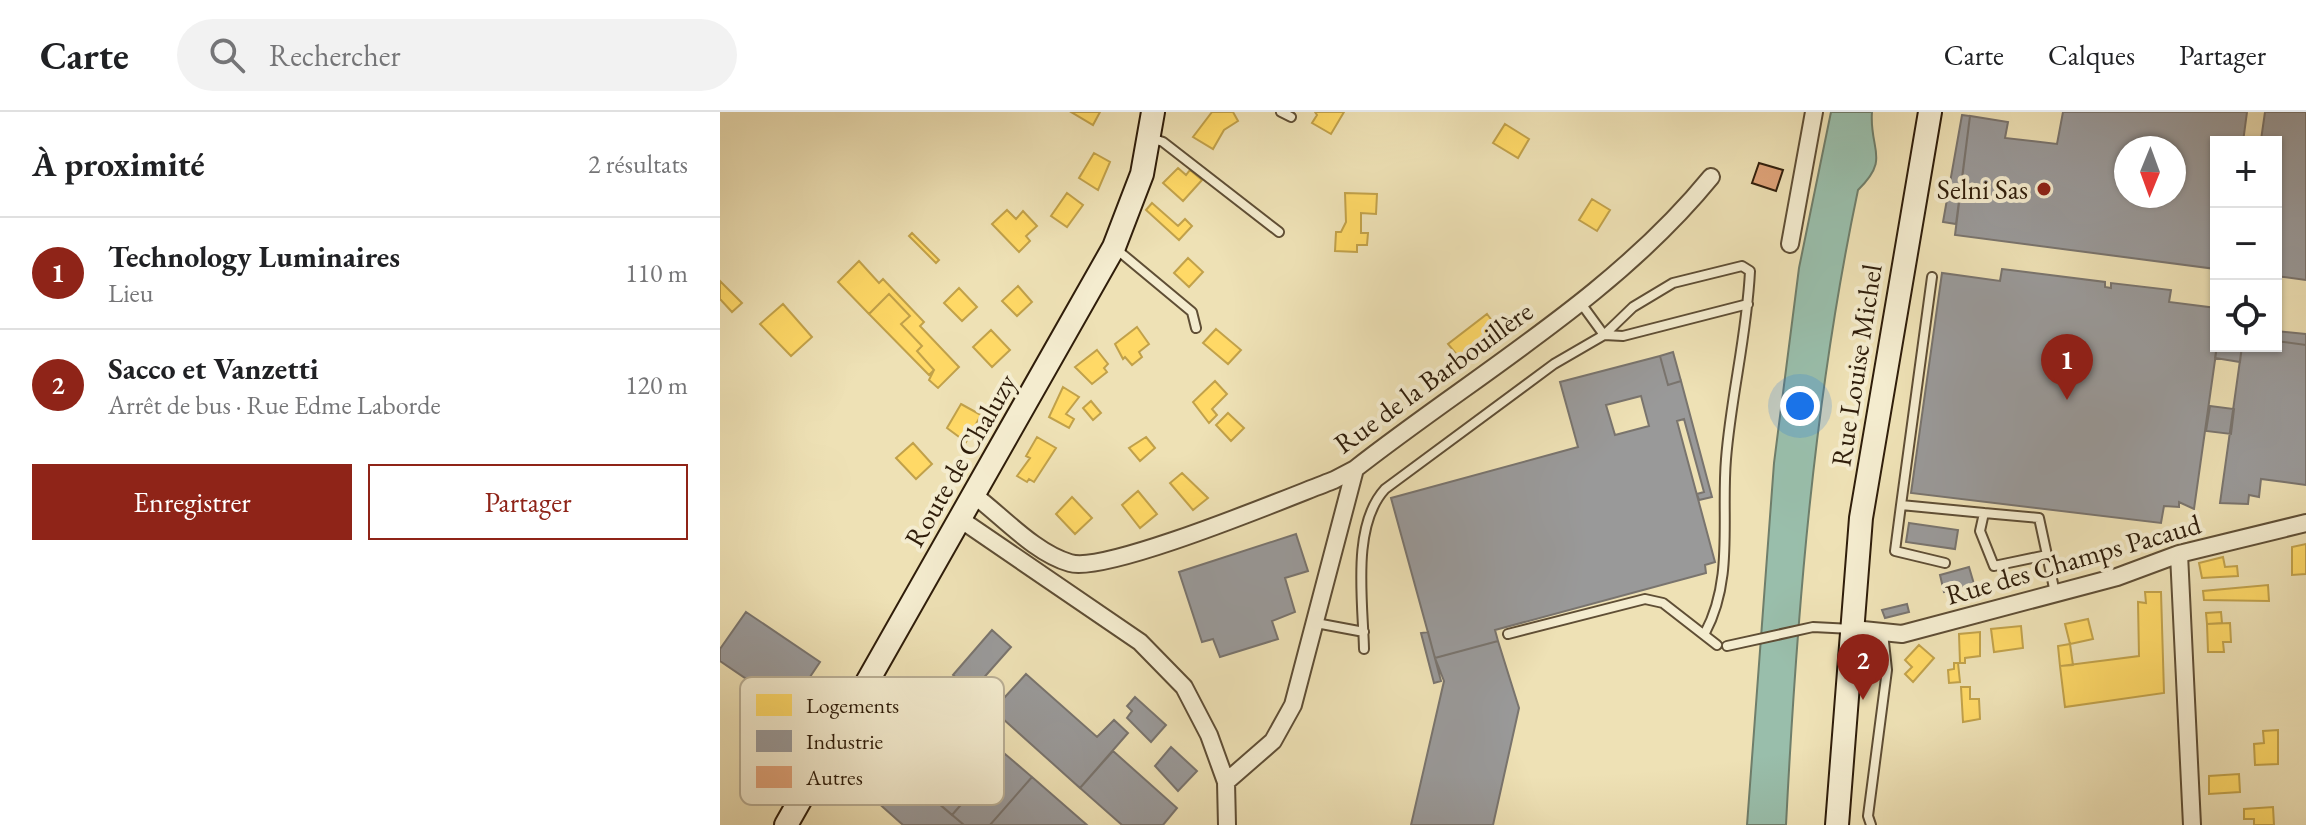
<!DOCTYPE html>
<html lang="fr">
<meta charset="utf-8">
<style>
body{margin:0;font-family:"EB Garamond",serif;background:#f2f2f2;color:#202124}
.controls{position:absolute;right:24px;top:24px;display:grid;overflow:hidden;border-radius:0px;box-shadow:0 2px 6px #0004}
.controls button{width:72px;height:72px;display:grid;place-items:center;padding:0;border:0;border-bottom:2px solid #e0e0e0;background:#fff;color:#202124;font:40px sans-serif}
.compass{position:absolute;left:1394px;top:24px;width:72px;height:72px;border-radius:50%;background:#fff;box-shadow:0 2px 6px #0004;rotate:181deg}
.you{position:absolute;left:1080px;top:294px;width:28px;height:28px;margin:-20px;border:6px solid #fff;border-radius:50%;background:#1a73e8;box-shadow:0 0 0 12px #1a73e833}
.badge{display:grid;place-items:center;width:52px;height:52px;border-radius:50%;background:#8f2418;color:#fff;font-size:26px;font-weight:700}
.pin{position:absolute;translate:-50% -66px;filter:drop-shadow(0 2px 4px #0008)}
.pin::after{content:'';position:absolute;top:42px;width:28px;height:24px;background:inherit;clip-path:polygon(0 0,100% 0,50% 100%)}
.list{margin:0;padding:0;list-style:none}
h2{display:flex;justify-content:space-between;align-items:center;height:104px;margin:0;padding:0 32px;font-size:34px}
h2 small{font-size:26px;font-weight:400;color:#757577}
.list li{display:grid;grid-template-columns:52px 1fr auto;gap:24px;align-items:center;box-sizing:border-box;height:112px;padding:0 32px;border-top:2px solid #e0e0e0}
.list b{display:block;font-size:30px;white-space:nowrap}
.list p{margin:0;font-size:26px;white-space:nowrap;color:#757577}
.list em{font-size:26px;font-style:normal;color:#757577}
.actions{display:flex;gap:16px;padding:24px 32px}
.actions a{flex:1;padding:18px 0;border:2px solid #8f2418;border-radius:0px;text-align:center;font-size:28px;color:#8f2418}
.actions .main{background:#8f2418;color:#fff}
.icon{flex:none;width:44px;height:44px;fill:none;stroke:currentColor;stroke-width:2;stroke-linecap:round;stroke-linejoin:round}
.map{position:relative;flex:none;width:1586px;height:713px;overflow:hidden}
header{display:flex;align-items:center;gap:48px;box-sizing:border-box;height:112px;padding:0 40px;background:#fff;border-bottom:2px solid #e0e0e0}
header strong{font-size:38px}
nav{display:flex;gap:44px;margin-inline-start:auto;font-size:28px}
.search{width:560px;height:72px;background:#f2f2f2;display:flex;align-items:center;gap:20px;box-sizing:border-box;padding:0 28px;border-radius:44px;color:#757577;font-size:30px}
main{display:flex}
aside{flex:1;background:#fff}
.map>svg:first-child{display:block}
</style>
<header>
<strong>Carte</strong>
<div class="search"><svg class="icon" aria-label="search" viewBox="0 0 24 24"><circle cx="10" cy="10" r="6"/><path d="M15 15l6 6"/></svg>Rechercher</div>
<nav><a>Carte</a><a>Calques</a><a>Partager</a></nav>
</header>
<main>
<aside>
<h2>À proximité<small>2 résultats</small></h2>
<ul class="list">
<li><span class="badge">1</span><div><b>Technology Luminaires</b><p>Lieu</p></div><em>110 m</em></li>
<li><span class="badge">2</span><div><b>Sacco et Vanzetti</b><p>Arrêt de bus · Rue Edme Laborde</p></div><em>120 m</em></li>
</ul>
<div class="actions"><a class="main">Enregistrer</a><a>Partager</a></div>
</aside>
<div class="map">
<svg width="1586" height="713" viewBox="0 0 1586 713">
<rect width="100%" height="100%" fill="#eee1b5"/>
<filter id="stains"><feTurbulence type="fractalNoise" baseFrequency=".0025" numOctaves="4"/><feColorMatrix values="0 0 0 0 .2 0 0 0 0 .09 0 0 0 0 .02 0 0 0 .5 -.17"/></filter>
<radialGradient id="worn" r=".72"><stop offset=".6" stop-color="#630" stop-opacity="0"/><stop offset="1" stop-color="#630" stop-opacity=".3"/></radialGradient>
<path fill="#99beab" stroke="#6f7e6b" stroke-width="2" d="M1111,0H1152C1149,38 1171,46 1138,78C1094,287 1077,499 1066,713H1027L1054,351L1079,156Z"/>
<path fill="#ffd966" stroke="#c1a14a" stroke-width="2" d="M351,0H380L373,13Z
M492,0H513L518,9L504,18L493,37L473,25Z
M624,0L611,22L592,11L597,3L595,0Z
M785,12L809,27L798,46L773,31Z
M374,41L390,50L378,78L359,66Z
M458,56L466,63L470,58L482,68L463,89L443,71Z
M347,81L363,93L347,115L331,104Z
M625,81L657,82L656,102L641,101V121H648L647,133H637V140L615,139L616,120H621L626,110Z
M872,87L890,98L877,119L859,108Z
M432,91L458,114L465,107L472,114L459,128L426,98Z
M287,98L296,107L303,99L317,114L306,124L310,129L299,140L272,112Z
M192,121L219,148L216,151L189,124Z
M468,146L483,160L469,175L454,161Z
M139,149L159,171L163,167L204,210L200,214L239,255L218,276L209,268L214,258L197,239L202,234L181,212L190,204L169,182L149,202L118,170Z
M0,169L22,191L12,200L0,187Z
M298,174L312,190L297,204L282,189Z
M239,176L257,195L242,209L224,191Z
M169,182L190,204L181,212L202,234L197,239L214,258L209,263L149,202Z
M63,192L92,225L71,244L40,212Z
M767,202L780,219L741,248L728,232Z
M417,215L429,232L419,240L422,245L412,253L405,245L403,247L395,232Z
M496,217L521,238L508,252L483,231Z
M271,218L290,238L272,255L253,235Z
M377,238L388,252L384,256L387,260L372,272L355,255Z
M495,269L507,282L492,297L497,303L489,311L473,290Z
M343,275L359,285L346,302L354,307L349,316L329,305Z
M371,289L381,301L373,308L363,296Z
M241,292L261,303L246,330L227,316Z
M508,301L524,316L511,329L496,313Z
M317,325L336,336L314,370L309,367L307,370L297,364L310,346L306,344Z
M426,325L435,336L420,349L409,336Z
M193,331L212,352L196,367L176,346Z
M462,361L488,386L473,398L450,371Z
M418,379L437,402L420,416L402,393Z
M352,385L372,406L355,422L336,402Z
M1586,432V462L1572,463V435Z
M1503,445L1505,455L1517,454L1518,464L1482,466L1479,451Z
M1548,473L1549,489L1484,488L1483,479Z
M1425,480H1441L1444,581L1345,595L1340,554L1419,544L1418,490L1426,491Z
M1501,500L1502,511L1487,512L1486,501Z
M1368,507L1373,527L1350,532L1345,512Z
M1510,511L1511,530H1503L1504,540H1488L1487,512Z
M1301,514L1303,536L1274,540L1271,517Z
M1260,520V544L1245,546V551H1240L1239,522Z
M1350,532L1353,553L1340,554L1338,534Z
M1199,533L1214,546L1193,570L1185,562L1192,555L1185,548Z
M1234,551H1238L1240,570L1229,571L1228,558L1234,557Z
M1241,575H1250V587H1259L1260,607L1243,610Z
M1558,618V652L1535,653L1534,632L1544,631L1543,619Z
M1519,662L1520,680L1489,682V664Z
M1553,695L1554,713H1534V707H1524V697Z"/>
<path fill="#999" stroke="#79746e" stroke-width="2" fill-rule="evenodd" d="M1343,0H1527L1523,30H1496V157L1235,123L1250,4L1288,10L1285,26L1337,32ZM1406,36H1454V84H1406Z
M1545,0H1586V168L1556,164V30L1541,28Z
M1242,3L1250,4L1236,112L1223,110Z
M1282,157L1385,170V175L1391,176V171L1451,178L1449,190L1496,196L1497,234L1474,397L1459,390V395L1444,394L1441,411L1191,381L1222,161L1280,169Z
M1556,219L1586,222V233L1556,229Z
M1556,229L1586,233V373L1541,367L1539,385L1529,383L1528,392L1500,391L1522,234H1556Z
M1497,234H1522L1520,250L1495,246Z
M953,240L961,269L948,273L940,244Z
M940,244L948,273L961,269L992,385L979,388L977,382L984,380L964,307L957,309L995,450L985,453L986,461L775,518L778,529L715,546L671,386L858,335L840,270ZM921,284L929,314L895,323L886,293Z
M1490,294L1514,297L1511,322L1486,319Z
M1189,411L1238,418L1235,437L1186,430Z
M576,422L588,459L565,466L575,500L552,509L558,527L500,545L493,527L482,530L459,460Z
M1249,455L1254,472L1224,480L1220,463Z
M1187,492L1189,500L1165,506L1162,498Z
M26,500L100,550L69,596L0,549V537Z
M272,518L291,535L252,579L233,563Z
M708,520L721,569L714,571L701,521Z
M778,529L799,596L773,713H691L724,569L715,546Z
M306,562L377,625L394,608L408,621L360,676L273,598Z
M415,585L446,613L431,630L407,606L412,599L407,594Z
M216,612L258,650L266,642L277,652L232,703L176,655Z
M451,635L477,659L458,679L435,654Z
M393,639L457,696L443,713H402L360,676Z
M285,642L312,665L270,713H244L232,703Z
M164,643L176,655L244,713H183L138,673Z
M312,665L367,713H270Z"/>
<path fill="#e0a379" stroke="#2f1d0a" stroke-width="2" d="M1039,51L1063,58L1056,79L1032,71Z"/>
<g fill="none" stroke-linecap="round" stroke-linejoin="round">
<g stroke="#5f4e35" stroke-width="12">
<path id="lane" d="M561,0L571,5
M431,26L443,30L559,120
M395,136L472,200L476,216
M1212,165L1181,393L1264,401L1260,419L1274,454L1327,443L1335,481
M860,190L884,223L903,224L1028,192
M1181,393L1175,439L1225,451
M1264,401L1319,406L1327,443
M596,511L644,520
M788,522L925,487L943,491L997,533
M1007,534L1093,515L1132,517
M644,537C643,490 631,414 665,377L834,252L884,223L913,195L953,171L1022,154L1030,159C1027,223 1011,284 1006,347C1001,406 1014,467 985,521
M1151,713L1148,704L1167,558L1163,521"/>
</g>
<g stroke="#5f4e35" stroke-width="20">
<path id="street" d="M1070,132L1094,0
M254,383C283,405 315,441 350,451C386,462 569,385 614,368L635,357C755,263 894,184 991,65
M240,407L420,530L464,575L489,623L506,670L507,713
M1459,442L1472,713
M1133,517L1182,522L1397,465L1459,442L1586,411
M506,670L553,629L573,593L635,357"/>
</g>
<g stroke="#2f1d0a" stroke-width="26">
<path id="secondary" d="M66,713L394,135L422,62L433,0
M1117,713L1141,406L1210,0"/>
</g>
<use href="#lane" stroke="#f4eccf" stroke-width="8"/>
<use href="#street" stroke="#f4eccf" stroke-width="16"/>
<use href="#secondary" stroke="#f4eccf" stroke-width="22"/>
</g>
<circle fill="#8f2418" stroke="#f4eccf" stroke-width="3" cx="1324" cy="77" r="8"/>
<g text-anchor="middle" stroke-width="8" stroke-linejoin="round" paint-order="stroke">
<g font-size="28" fill="#2f1d0a" stroke="#f4eccf" text-anchor="end">
<text x="1308" y="87">Selni Sas</text>
</g>
<g font-size="28" fill="#2f1d0a" stroke="#f4eccf">
<text transform="translate(1136 253) rotate(-81)" y="10">Rue Louise Michel</text>
<text transform="translate(713 265) rotate(-36)" y="10">Rue de la Barbouillère</text>
<text transform="translate(240 348) rotate(-60)" y="10">Route de Chaluzy</text>
<text transform="translate(1353 447) rotate(-16)" y="10">Rue des Champs Pacaud</text>
</g>
</g>
<rect x="20" y="565" width="264" height="128" rx="12" fill="#f4eccf" stroke="#b9ae94" stroke-width="2"/>
<rect x="36" y="582" width="36" height="22" fill="#ffd966"/>
<rect x="36" y="618" width="36" height="22" fill="#999"/>
<rect x="36" y="654" width="36" height="22" fill="#e0a379"/>
<g font-size="22" fill="#2f1d0a">
<text x="86" y="601">Logements</text>
<text x="86" y="637">Industrie</text>
<text x="86" y="673">Autres</text>
</g>
<rect width="100%" height="100%" filter="url(#stains)"/>
<rect width="100%" height="100%" fill="url(#worn)"/>
</svg>
<div class="controls">
<button>+</button>
<button>−</button>
<button><svg class="icon" aria-label="locate" viewBox="0 0 24 24"><circle cx="12" cy="12" r="6"/><path d="M12 2v4M12 18v4M2 12h4M18 12h4"/></svg></button>
</div>
<svg class="compass" viewBox="-18 -18 36 36"><path d="M0-13l5 13h-10z" fill="#e53935"/><path d="M0 13l5-13h-10z" fill="#757577"/></svg>
<div class="you"></div>
<div class="pin badge" style="left:1347px;top:288px">1</div>
<div class="pin badge" style="left:1143px;top:588px">2</div>
</div>
</main>
